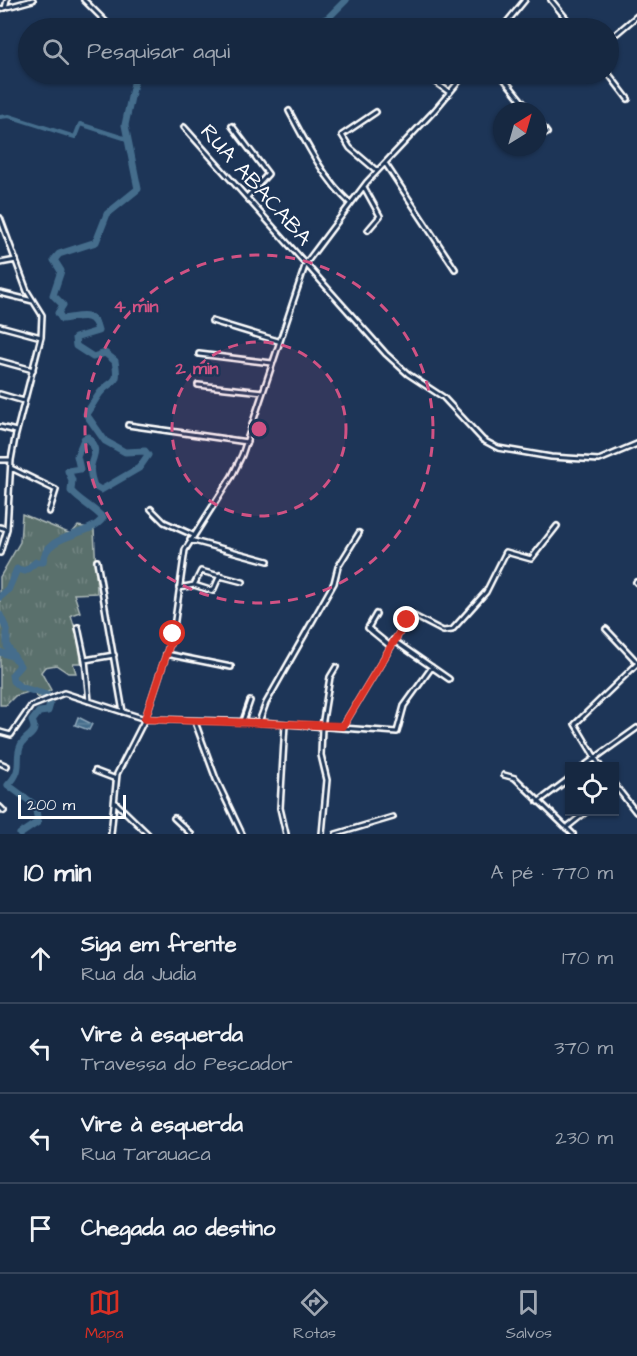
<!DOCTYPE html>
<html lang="pt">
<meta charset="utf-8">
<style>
body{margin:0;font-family:"Architects Daughter",sans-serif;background:#1f3048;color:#f1f3f6}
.controls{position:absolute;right:18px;bottom:18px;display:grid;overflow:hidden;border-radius:0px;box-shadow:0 2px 4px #0004}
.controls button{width:54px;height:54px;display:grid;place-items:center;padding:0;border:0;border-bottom:2px solid #35445a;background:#162841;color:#f1f3f6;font:30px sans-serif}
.compass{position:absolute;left:493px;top:102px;width:54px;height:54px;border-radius:50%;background:#162841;box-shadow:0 2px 4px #0004;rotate:37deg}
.scale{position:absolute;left:18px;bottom:15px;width:108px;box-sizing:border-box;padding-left:6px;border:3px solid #fff;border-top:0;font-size:16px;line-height:21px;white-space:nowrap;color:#fff;-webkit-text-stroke:4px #1d3557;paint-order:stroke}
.stop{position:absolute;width:18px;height:18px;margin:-14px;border:4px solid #d93025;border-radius:50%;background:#fff}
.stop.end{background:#d93025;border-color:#fff;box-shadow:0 2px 6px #0008}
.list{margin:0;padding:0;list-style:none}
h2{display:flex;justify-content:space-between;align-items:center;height:78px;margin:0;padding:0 24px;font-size:26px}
h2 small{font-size:20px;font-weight:400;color:#9ea6b1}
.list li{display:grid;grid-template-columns:39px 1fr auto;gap:18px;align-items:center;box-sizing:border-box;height:90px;padding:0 24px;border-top:2px solid #35445a}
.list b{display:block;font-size:22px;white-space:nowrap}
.list p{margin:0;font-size:20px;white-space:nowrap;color:#9ea6b1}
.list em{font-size:20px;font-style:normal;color:#9ea6b1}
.icon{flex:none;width:33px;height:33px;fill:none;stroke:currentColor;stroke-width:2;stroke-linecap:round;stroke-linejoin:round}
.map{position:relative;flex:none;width:637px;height:834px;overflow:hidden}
.search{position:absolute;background:#162841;box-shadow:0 2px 4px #0004;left:18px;right:18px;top:18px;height:66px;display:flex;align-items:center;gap:15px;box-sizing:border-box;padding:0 21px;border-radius:33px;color:#9ea6b1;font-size:22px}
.sheet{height:438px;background:#162841}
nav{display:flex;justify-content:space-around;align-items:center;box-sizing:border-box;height:84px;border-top:2px solid #35445a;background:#162841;font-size:16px;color:#9ea6b1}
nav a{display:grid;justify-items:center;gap:3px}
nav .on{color:#d93025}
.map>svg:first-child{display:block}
</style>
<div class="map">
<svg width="637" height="834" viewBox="0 0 637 834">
<defs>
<pattern id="park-tufts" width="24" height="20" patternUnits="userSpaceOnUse" patternTransform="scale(1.5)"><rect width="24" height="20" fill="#5a706c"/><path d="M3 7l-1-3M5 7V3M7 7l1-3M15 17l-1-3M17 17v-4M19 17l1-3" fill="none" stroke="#738582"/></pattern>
<pattern id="water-rules" width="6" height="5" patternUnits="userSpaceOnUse" patternTransform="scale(1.5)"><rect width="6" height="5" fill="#446d8c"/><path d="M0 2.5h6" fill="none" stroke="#60839d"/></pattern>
</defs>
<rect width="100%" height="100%" fill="#1d3557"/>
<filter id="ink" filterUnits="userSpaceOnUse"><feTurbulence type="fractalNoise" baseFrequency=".0167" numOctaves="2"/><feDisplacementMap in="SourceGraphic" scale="12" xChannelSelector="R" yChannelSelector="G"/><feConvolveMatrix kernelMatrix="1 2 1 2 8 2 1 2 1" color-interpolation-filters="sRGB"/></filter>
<g filter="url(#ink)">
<path fill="url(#park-tufts)" stroke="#acb8b6" stroke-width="1.5" d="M22,514L71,534L78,526L94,529L97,593L74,594L80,612L71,615L80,647L81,663H73L76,673H68L56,665L45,667L41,672L51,690L38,698L32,691L15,696L6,705H0V577L20,542Z"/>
<path fill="url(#water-rules)" stroke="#8fa7ba" stroke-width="1.5" d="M78,717L92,724L89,730L75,725Z"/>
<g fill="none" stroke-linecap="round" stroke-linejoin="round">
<path stroke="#446d8c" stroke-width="4" d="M0,117L9,116L75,137L80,124L127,139"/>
<path stroke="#446d8c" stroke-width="7" d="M306,28L328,18L346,0
M0,597L8,590L17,569L25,571L36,562H43C46,532 89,538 103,518C93,507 81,502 71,491L72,480L68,471L80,469L77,456L84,439L88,437C98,452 95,450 91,465C89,472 92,480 94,486L101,490L139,468L148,455L145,451L125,452L105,441L86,414C91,407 95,400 100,393C112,378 120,387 115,361L105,353L93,357L76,346L75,338L98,331C94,309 77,318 62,319L58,313L63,305L53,295L61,271L54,260L59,254L96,242L107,214L138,189L125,125L136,74
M0,615L7,630V646L20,666L12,675L13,681L20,687L47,695L50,704L48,711L39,712L32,721C39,734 26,735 21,745C14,759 25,768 8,785L35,805L38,822L20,834
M0,652L11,656"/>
<g stroke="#fff" stroke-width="8">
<path id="street" d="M84,0L110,26
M551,0L574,28
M5,8L7,0
M0,9L33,0
M506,23L511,28
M502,28L525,0
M617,33L637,16
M608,73L628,99
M424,74L449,92
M500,74L530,111
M289,111C306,143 324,179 350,203
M376,112L342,135L350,148L377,171
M538,121L547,133
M232,126L268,174L247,197
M184,127L386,354L408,374L443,397L483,440L498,448L551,457L599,460L637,444
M385,163L455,269
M364,187L380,216L368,230
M0,218L27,291L42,315L41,337L15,438L11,460L7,529L0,553
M0,263L16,260
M0,293L33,301
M212,321L278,341
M0,326L41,337
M199,354L272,363
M0,361L33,370
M198,385L263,392
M0,394L24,401
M128,425L247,442
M0,427L16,431
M0,460H11
M11,468L56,490L49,512
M151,509L164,522L193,535
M0,527L7,529
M190,540L268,561
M97,561L123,712
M636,582L637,583
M194,585L201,571L243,582
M194,585L213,591L220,575
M179,588L194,585
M376,614L368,628L390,646
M78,627L85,660L89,701
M606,629L637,662
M393,640L449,679
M166,654L231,667
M85,660L114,655
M243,721L250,701
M195,722L216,779L242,834
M259,722L266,703L334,583L338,567L359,533
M285,724L280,808L286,834
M343,726L407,620L414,616L443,631L452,630L486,592L506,552L531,559L557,526
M0,732L11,735L31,706L64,693L145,719L259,722L397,732L404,706L432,667
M0,763L7,766
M584,766L637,728
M600,766L575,724L637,664
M95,771L116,779
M504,775L515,778L573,834
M614,784L636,812
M115,802L148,834
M538,802L570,778
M0,807L4,811
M174,818L191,834
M566,828L586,812
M111,834L117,774L145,719L173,634L185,550L232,476L242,455L306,263L367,182L435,110L465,74
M322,834L327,780L321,755L322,726L330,677L336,667
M336,834L393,817"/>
</g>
<use href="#street" stroke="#1d3557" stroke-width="3"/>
</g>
</g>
<g fill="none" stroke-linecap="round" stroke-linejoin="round" filter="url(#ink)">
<path stroke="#d93025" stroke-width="8" d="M173,634L145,719L343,726L407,620"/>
</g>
<circle cx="259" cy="429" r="87" fill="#d15284" fill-opacity=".12"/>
<g fill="none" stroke="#d15284" stroke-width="3" stroke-dasharray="10 8">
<circle cx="259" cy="429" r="87"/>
<circle cx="259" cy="429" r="174"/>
</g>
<g text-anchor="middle" stroke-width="5" stroke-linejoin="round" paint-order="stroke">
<g font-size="22" fill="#fff" stroke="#1d3557">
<text transform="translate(257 184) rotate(48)" y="8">RUA ABACABA</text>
</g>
</g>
<circle cx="259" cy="429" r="9" fill="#d15284" stroke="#1d3557" stroke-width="3"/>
<g font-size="18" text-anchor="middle" font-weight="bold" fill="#d15284" stroke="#1d3557" stroke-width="5" stroke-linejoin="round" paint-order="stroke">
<text x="136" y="312">4 min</text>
<text x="197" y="374">2 min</text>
</g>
</svg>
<div class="controls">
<button><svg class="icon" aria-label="locate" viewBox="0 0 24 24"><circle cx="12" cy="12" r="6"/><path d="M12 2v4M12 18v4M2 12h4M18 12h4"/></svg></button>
</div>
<svg class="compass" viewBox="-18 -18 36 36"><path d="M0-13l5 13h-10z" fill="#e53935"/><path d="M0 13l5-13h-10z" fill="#9ea6b1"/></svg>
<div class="scale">200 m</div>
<div class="stop" style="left:173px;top:634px"></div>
<div class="stop end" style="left:407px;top:620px"></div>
<div class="search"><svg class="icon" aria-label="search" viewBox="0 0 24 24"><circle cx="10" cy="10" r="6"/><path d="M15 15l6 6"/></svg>Pesquisar aqui</div>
</div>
<section class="sheet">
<h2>10 min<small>A pé · 770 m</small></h2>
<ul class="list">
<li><svg class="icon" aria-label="ahead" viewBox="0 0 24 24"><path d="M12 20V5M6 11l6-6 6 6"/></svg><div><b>Siga em frente</b><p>Rua da Judia</p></div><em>170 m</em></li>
<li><svg class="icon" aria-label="left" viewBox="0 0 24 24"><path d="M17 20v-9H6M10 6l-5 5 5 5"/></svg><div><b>Vire à esquerda</b><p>Travessa do Pescador</p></div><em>370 m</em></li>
<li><svg class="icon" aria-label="left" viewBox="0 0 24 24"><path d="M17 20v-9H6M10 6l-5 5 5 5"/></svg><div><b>Vire à esquerda</b><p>Rua Tarauaca</p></div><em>230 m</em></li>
<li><svg class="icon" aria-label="arrive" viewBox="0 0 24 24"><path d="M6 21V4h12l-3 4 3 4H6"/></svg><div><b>Chegada ao destino</b></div></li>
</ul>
</section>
<nav>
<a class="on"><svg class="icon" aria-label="map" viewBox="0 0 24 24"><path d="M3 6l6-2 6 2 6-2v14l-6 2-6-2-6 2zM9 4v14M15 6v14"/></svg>Mapa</a>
<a><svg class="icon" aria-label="directions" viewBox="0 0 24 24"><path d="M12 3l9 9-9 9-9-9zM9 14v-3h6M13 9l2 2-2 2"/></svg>Rotas</a>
<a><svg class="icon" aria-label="saved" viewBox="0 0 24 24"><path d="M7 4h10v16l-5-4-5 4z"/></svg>Salvos</a>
</nav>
